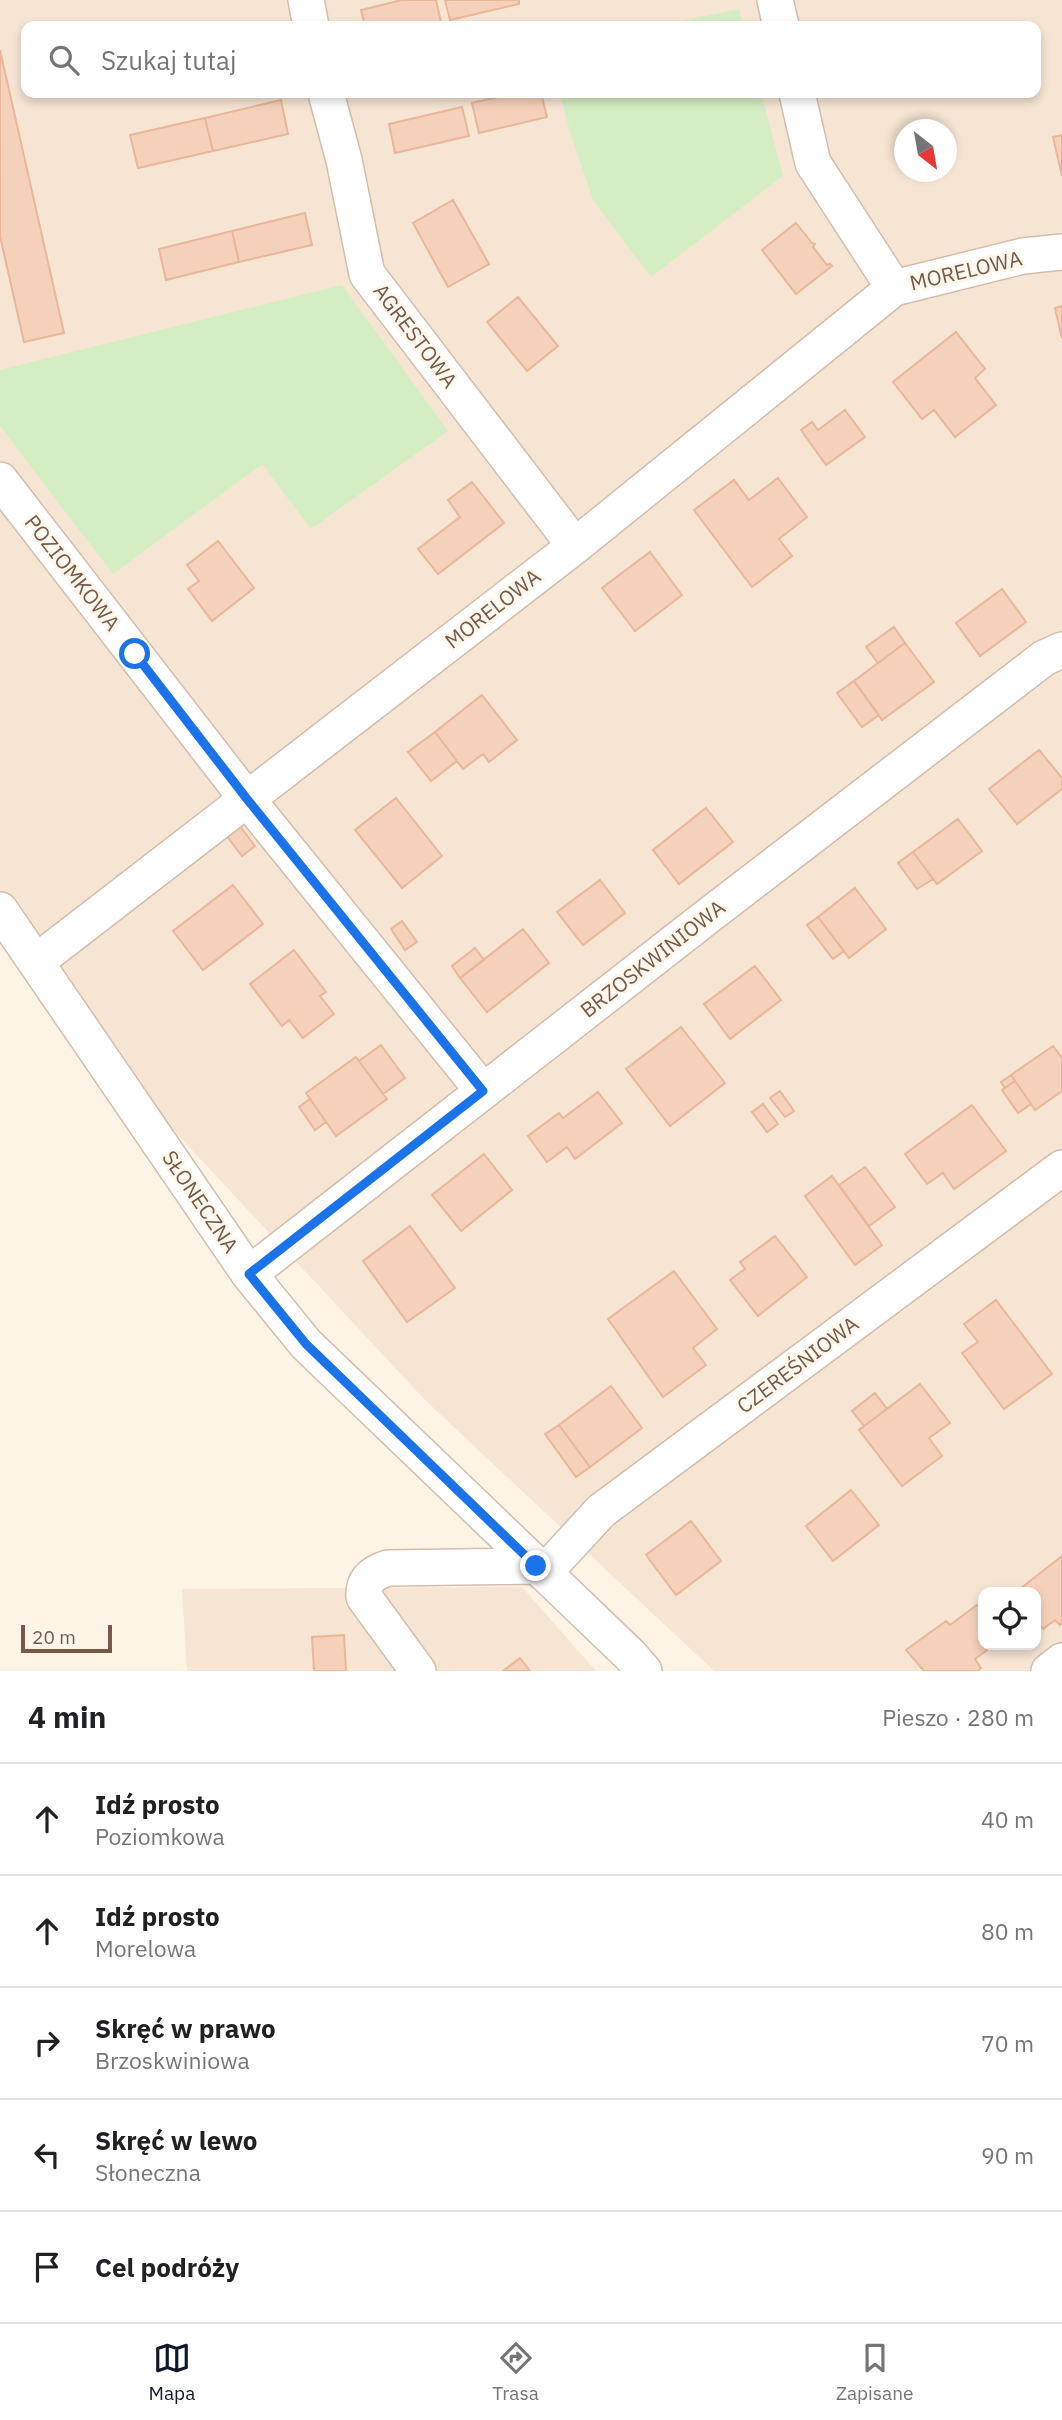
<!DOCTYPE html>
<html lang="pl">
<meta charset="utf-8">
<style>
body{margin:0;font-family:"IBM Plex Sans",sans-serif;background:#f2f2f2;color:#202124}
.controls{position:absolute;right:21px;bottom:21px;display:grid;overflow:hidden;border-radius:14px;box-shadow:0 4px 10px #0003}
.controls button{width:63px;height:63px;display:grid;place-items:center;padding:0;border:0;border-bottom:2px solid #e0e0e0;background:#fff;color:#202124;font:35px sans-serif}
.compass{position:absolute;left:894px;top:119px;width:63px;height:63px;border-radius:50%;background:#fff;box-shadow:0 4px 10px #0003;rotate:149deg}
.scale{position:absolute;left:21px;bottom:18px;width:91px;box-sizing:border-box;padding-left:7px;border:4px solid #795848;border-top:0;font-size:19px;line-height:24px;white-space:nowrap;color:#795848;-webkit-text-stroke:5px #fff8ed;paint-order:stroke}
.stop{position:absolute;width:21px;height:21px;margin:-16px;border:5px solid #1a73e8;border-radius:50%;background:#fff}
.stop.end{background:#1a73e8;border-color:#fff;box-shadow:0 2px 7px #0008}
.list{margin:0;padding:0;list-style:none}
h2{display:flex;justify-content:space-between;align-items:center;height:91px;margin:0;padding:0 28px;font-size:30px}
h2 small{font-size:23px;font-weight:400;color:#757577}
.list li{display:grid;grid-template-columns:46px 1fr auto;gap:21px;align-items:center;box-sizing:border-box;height:112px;padding:0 28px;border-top:2px solid #e0e0e0}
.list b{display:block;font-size:26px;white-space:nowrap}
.list p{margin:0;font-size:23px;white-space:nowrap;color:#757577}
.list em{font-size:23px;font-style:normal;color:#757577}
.icon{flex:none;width:38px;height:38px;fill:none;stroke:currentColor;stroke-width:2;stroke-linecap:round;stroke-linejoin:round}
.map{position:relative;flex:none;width:1062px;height:1671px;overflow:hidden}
.search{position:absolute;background:#fff;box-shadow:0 4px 10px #0003;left:21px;right:21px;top:21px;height:77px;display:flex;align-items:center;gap:18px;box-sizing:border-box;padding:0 24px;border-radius:14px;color:#757577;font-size:26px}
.sheet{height:651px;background:#fff}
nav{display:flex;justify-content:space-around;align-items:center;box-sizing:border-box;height:98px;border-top:2px solid #e0e0e0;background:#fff;font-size:19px;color:#757577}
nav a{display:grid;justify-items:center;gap:4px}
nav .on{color:#111827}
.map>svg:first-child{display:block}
</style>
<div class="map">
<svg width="1062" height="1671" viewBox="0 0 1062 1671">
<rect width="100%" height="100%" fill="#fef4e6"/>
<path fill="#f6e5d3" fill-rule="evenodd" d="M0,0H1062V1671H714L425,1400L0,944ZM26,26H1036V93H26ZM904,130H946V172H904ZM983,1592H1036V1645H983Z
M522,1587L596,1671H187L182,1589Z"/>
<path fill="#d5edc3" d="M739,9L743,26H659Z
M560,93H761L783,176L651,277L593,200L570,132Z
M342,285L448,431L311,529L262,464L113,574L0,426V370Z"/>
<path fill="#f5d1bb" stroke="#e9b69a" stroke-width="2" d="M402,0H436L441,22L423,26H365L361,10Z
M445,0H519V4L450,20Z
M0,50L64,333L24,342L0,236Z
M515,93H541L547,117L479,133L472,103Z
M281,100L288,134L213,151L205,118Z
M462,107L469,136L395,153L389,124Z
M205,118L213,151L138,168L130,135Z
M1062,135V176L1053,137Z
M453,200L489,264L448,287L413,223Z
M305,213L312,245L239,262L232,231Z
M796,223L812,243L815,244L813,247L827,265L830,264L832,266L796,294L762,250Z
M232,231L239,262L166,280L159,249Z
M518,297L558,346L527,371L487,322Z
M1062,306V339L1055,308Z
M956,332L985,369L975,378L996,405L955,437L934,410L922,419L893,382Z
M845,410L865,437L826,465L801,430L812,422L818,430Z
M778,478L807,517L779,539L792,556L752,587L694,510L734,480L749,500Z
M472,482L504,523L438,574L418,549L460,517L448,500Z
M218,541L254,588L212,621L188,589L199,581L187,565Z
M650,552L682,595L635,631L602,588Z
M1002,589L1026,622L980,656L956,623Z
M894,627L905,643L878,663L866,647Z
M905,643L934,682L882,720L854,681Z
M854,681L879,715L862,727L837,693Z
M482,695L517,740L489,762L483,754L463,769L435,732Z
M435,732L457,761L431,781L408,752Z
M1039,750L1062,778V789L1017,824L989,789Z
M396,798L442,856L402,888L355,830Z
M706,808L733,842L679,884L653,850Z
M958,819L982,851L937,884L913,852Z
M239,825L255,846L242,856L226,835Z
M913,852L933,879L917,889L898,863Z
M600,880L625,913L583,945L557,912Z
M233,885L263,924L203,970L173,931Z
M855,888L886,929L849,958L818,917Z
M818,917L844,951L833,959L807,925Z
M402,921L417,942L405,950L391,929Z
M523,929L549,963L487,1012L460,978Z
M475,948L484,960L460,978L452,966Z
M294,950L326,992L320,996L334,1014L303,1038L289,1020L282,1026L250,984Z
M755,966L781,1000L730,1039L704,1004Z
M681,1027L725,1083L670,1126L626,1069Z
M381,1045L405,1078L383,1094L359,1061Z
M1053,1046L1062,1058V1091L1035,1110L1011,1075Z
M356,1057L387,1099L336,1136L306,1093Z
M1011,1075L1015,1081L1005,1088L1001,1082Z
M1015,1081L1031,1104L1018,1113L1002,1090Z
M780,1091L794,1111L785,1117L770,1098Z
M598,1092L622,1123L575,1159L567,1147L547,1162L528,1136L559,1113L563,1118Z
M310,1099L326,1122L315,1130L299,1107Z
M763,1104L778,1124L767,1132L752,1112Z
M972,1105L1006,1151L954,1189L943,1173L927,1184L905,1154Z
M484,1154L512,1190L461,1231L432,1195Z
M865,1167L895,1207L869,1226L839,1185Z
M832,1176L882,1245L855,1265L805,1196Z
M410,1226L455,1288L407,1322L363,1261Z
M775,1236L807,1277L758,1316L730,1280L745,1269L740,1262Z
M674,1271L717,1329L693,1348L706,1365L663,1397L608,1319Z
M996,1300L1052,1374L1004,1409L962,1353L978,1342L964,1324Z
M920,1384L950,1423L929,1438L942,1456L902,1486L859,1430Z
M611,1386L642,1428L590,1467L559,1425Z
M875,1393L887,1409L864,1426L852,1411Z
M559,1425L590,1467L576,1477L545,1434Z
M851,1490L879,1525L833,1561L806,1526Z
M691,1521L721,1561L676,1595L646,1555Z
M1062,1556V1623L1060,1625L1055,1620L1043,1629L1036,1620V1592H1016Z
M977,1605L983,1613V1645H994L975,1659L981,1668L978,1671H924L906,1650L946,1621L950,1625Z
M344,1635L346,1671H314L312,1637Z
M520,1658L530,1671H503Z"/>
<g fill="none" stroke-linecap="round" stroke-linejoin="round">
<g stroke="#d3bdad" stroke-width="38">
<path id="minor" d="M306,0L311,26
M775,0L781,26
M326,93L344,160L367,274L575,546
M797,93L813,163L894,288
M0,480L247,799L483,1091
M0,910L249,1274L306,1344L630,1655L644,1671
M36,962L575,546L894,288L1023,256L1062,252
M249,1274L708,916L1044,658L1062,650
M544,1573L601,1511L1062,1168
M418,1671L364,1597C363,1580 372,1573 388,1568L536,1566
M1049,1671L1062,1661"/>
</g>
<use href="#minor" stroke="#fff" stroke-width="35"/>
</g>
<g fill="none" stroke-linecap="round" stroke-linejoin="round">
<path stroke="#1a73e8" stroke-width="9" d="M135,654L247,799L483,1091L249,1274L306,1344L536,1566"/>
</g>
<g text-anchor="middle" stroke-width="6" stroke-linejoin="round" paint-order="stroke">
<g font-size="21" fill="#795848" stroke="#fff8ed">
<text transform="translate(966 271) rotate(-13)" y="7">MORELOWA</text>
<text transform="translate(415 336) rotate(53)" y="7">AGRESTOWA</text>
<text transform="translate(72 573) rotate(52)" y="7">POZIOMKOWA</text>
<text transform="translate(493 609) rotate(-38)" y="7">MORELOWA</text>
<text transform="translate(653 959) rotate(-38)" y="7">BRZOSKWINIOWA</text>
<text transform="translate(200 1202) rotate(56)" y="7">SŁONECZNA</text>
<text transform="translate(798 1365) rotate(-37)" y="7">CZEREŚNIOWA</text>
</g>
</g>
</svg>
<div class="controls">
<button><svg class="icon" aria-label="locate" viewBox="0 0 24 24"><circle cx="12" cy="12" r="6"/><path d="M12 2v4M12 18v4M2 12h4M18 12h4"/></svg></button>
</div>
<svg class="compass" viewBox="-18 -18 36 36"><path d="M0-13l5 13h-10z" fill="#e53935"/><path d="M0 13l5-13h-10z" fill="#757577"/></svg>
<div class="scale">20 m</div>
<div class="stop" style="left:135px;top:654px"></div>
<div class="stop end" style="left:536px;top:1566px"></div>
<div class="search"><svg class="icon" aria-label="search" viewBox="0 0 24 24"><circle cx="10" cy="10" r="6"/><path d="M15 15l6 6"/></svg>Szukaj tutaj</div>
</div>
<section class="sheet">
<h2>4 min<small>Pieszo · 280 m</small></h2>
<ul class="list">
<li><svg class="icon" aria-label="ahead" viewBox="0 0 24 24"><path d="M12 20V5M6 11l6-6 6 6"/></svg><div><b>Idź prosto</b><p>Poziomkowa</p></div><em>40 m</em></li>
<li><svg class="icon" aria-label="ahead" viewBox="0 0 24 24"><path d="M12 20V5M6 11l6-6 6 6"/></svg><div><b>Idź prosto</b><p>Morelowa</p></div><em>80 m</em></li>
<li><svg class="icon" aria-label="right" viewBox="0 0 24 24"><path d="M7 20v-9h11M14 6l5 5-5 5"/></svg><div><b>Skręć w prawo</b><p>Brzoskwiniowa</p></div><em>70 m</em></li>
<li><svg class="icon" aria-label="left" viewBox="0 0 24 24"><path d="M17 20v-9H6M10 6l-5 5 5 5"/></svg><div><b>Skręć w lewo</b><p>Słoneczna</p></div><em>90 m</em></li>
<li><svg class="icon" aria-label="arrive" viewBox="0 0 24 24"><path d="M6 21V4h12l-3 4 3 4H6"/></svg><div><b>Cel podróży</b></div></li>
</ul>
</section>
<nav>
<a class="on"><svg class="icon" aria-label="map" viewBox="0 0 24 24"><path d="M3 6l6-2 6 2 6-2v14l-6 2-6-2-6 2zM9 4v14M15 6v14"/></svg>Mapa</a>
<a><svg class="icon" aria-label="directions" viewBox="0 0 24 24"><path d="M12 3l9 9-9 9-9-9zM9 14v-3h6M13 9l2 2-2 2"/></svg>Trasa</a>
<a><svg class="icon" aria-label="saved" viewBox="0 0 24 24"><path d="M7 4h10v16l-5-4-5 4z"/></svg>Zapisane</a>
</nav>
